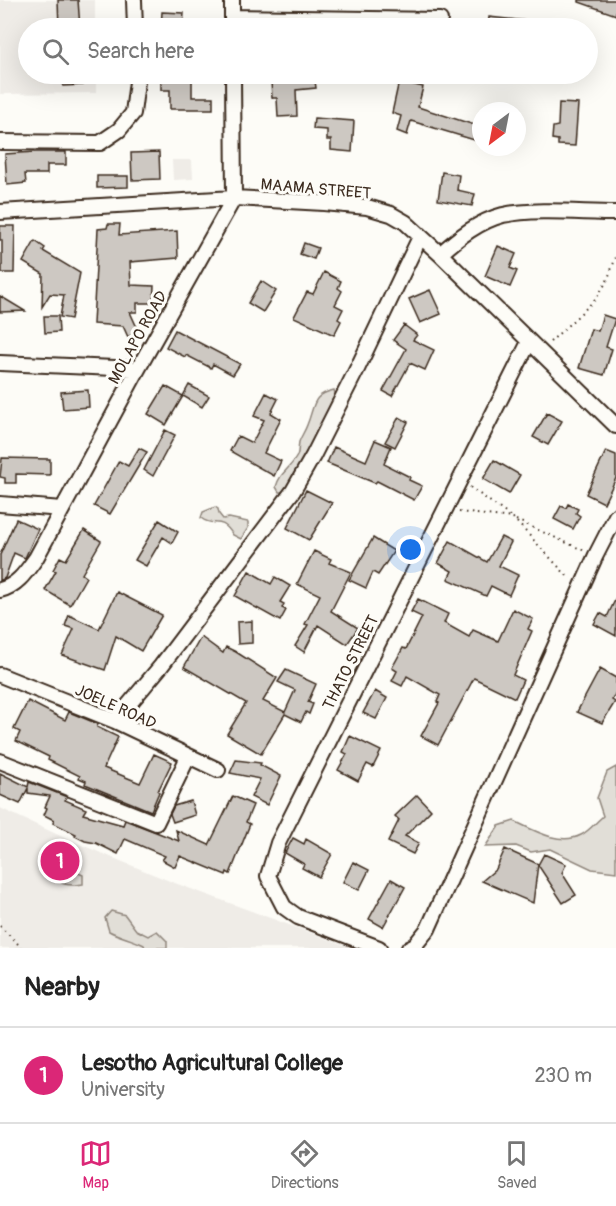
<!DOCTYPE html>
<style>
body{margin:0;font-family:Pangolin,sans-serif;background:#f2f2f2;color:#222}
.compass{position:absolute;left:472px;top:102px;width:54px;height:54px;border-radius:50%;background:#fff;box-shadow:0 6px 24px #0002;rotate:212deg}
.you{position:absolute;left:411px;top:550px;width:21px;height:21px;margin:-15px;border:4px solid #fff;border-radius:50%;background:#1a73e8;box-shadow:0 0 0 9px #1a73e833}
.badge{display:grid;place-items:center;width:39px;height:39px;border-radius:50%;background:#db2777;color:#fff;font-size:20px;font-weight:700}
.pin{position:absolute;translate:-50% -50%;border:3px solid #fff;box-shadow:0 2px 6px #0006}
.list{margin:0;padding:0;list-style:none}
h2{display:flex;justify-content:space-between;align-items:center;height:78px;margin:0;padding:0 24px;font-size:26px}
h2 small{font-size:20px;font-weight:400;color:#767676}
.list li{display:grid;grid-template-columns:39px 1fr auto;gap:18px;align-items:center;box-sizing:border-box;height:96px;padding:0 24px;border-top:2px solid #e0e0e0}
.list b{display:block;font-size:22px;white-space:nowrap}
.list p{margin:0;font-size:20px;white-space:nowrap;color:#767676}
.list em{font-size:20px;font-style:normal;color:#767676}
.icon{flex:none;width:33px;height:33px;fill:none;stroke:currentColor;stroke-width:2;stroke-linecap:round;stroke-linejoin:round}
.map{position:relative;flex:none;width:616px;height:948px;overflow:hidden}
.search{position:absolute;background:#fff;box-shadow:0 6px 24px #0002;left:18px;right:18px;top:18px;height:66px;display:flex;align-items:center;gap:15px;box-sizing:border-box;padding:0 21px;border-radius:33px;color:#767676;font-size:22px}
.sheet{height:174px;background:#fff}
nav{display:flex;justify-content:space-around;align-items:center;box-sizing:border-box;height:84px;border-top:2px solid #e0e0e0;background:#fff;font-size:16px;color:#767676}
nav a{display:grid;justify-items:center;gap:3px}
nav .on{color:#db2777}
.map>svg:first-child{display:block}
</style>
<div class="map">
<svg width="616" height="948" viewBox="0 0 616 948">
<rect width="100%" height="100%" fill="#fdfcf7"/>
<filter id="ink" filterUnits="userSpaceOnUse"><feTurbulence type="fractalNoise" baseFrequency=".0167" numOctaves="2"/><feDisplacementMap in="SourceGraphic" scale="12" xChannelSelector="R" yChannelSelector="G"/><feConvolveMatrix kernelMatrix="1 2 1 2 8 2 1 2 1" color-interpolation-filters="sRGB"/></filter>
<g filter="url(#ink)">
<path fill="#efece7" d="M0,0H95V28H28V74H96V93L0,94Z
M172,160H192L193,179L173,180Z
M0,808L67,839L172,882L352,948H0Z"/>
<path fill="#e1ded7" stroke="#8e847a" stroke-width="1.5" d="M334,390L336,397L332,400L326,421L285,492H279L276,487C280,472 290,469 297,456C299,452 298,447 299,442C301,436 305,431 307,425C315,406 311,395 334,390Z
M215,507L218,509L219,514L223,519L229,518L248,522V528L241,539L233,535C220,514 214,529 201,518L203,512Z
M616,767V872L592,869L550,849L531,852L516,846L485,847L499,826L514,821C533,830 560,846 581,835C589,831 596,822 603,816L597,798L607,772Z
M55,850L65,856L67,868L83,875V884C59,888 56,880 45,861Z
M111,911L125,915L136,930L148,936L157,931L167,941V948H145L144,945C132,939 120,937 109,931L105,918Z"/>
<path fill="#cdc8c2" stroke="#3b2a1e" stroke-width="1.5" d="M58,0H78L80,28H59Z
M579,0H616V15L579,2Z
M162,12L184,13L183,28H161Z
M489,17L527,21V28H488Z
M62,74H82L83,85L63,86Z
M314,74L316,88L296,90L297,116L278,117L277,98H272L271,81L299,79V75Z
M161,77H192V97H213V109H170V90H161Z
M399,81L423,87L418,107L481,127V142L411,121L407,135L397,131L401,116L392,113Z
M559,103L578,104L575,146L558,145V140L552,139L553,127L558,126Z
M314,118L354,121L352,152L331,150V140H327V130L313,129Z
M35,152H66V165H47V174H25L26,183L7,185L5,154Z
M159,152L160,179L132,180L131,153Z
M442,172L459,175L457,190L475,194L472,206L438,200Z
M97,176H128V187L97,188Z
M108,224H120L119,235L177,231L178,258L130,262L131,285L154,286L153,303H137V312H130L139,332L128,337L123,326L93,324L98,229L107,228Z
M0,226H15L14,273H2V240H0Z
M35,241L45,248L43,251L80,273L71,319L60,317L64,295L50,294L42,307L43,274L23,262Z
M304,243L318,248L314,259L300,254Z
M498,246L516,254L510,268L517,271L510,287L485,276Z
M324,272L341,281L338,288L342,291L335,305L343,309L338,319L341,321L334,335L294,317L307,292L313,294Z
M261,281L276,291L263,312L248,303Z
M430,290L441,314L420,323L409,299Z
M0,296L25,311L0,312Z
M603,315L615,319L606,347L612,349L604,375L579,368L591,329L598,331Z
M44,316H58L59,332L45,333Z
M404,325L417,335L413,340L434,350L425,370L410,363L392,396L383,391L406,349L393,340Z
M175,330L240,364L233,375L213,364L211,368L186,355L185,357L166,347Z
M189,385L209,396L202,407L183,396Z
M165,386L183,396L166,425L148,414Z
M88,390L89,407L63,409L61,392Z
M266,393L278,399L271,413L281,419L264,453L281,461L274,476L230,451L238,436L252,443L264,420L254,416Z
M547,413L562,421L548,445L533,437Z
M399,417L408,422L395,447L385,442Z
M165,430L175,435L153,476L144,470Z
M375,440L391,447L384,464L410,477L409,480L422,486L414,500L377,481L375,483L327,463L334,447L366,461Z
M139,448L147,452L110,514L94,506L119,461L128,466Z
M606,451L616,455V478L604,503L586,494Z
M2,458L50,459V475L16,474V483H5V478L0,477Z
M494,460L520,475L509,494L483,479Z
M306,490L332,503L309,540L287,528Z
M568,504L578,509L576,513L580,516L573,529L554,519L561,506L566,508Z
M16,519L38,529L25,558L14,553L5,578L0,581V555Z
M159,520L178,532L172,543L163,537L146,566L135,560Z
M84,530L101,541L82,574L86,577L70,605L45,590L56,571L53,570L60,557L66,560Z
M501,537L511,542L499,566L518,575L509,595L491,586L486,596L448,579L452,571L438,563L450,541L487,562Z
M373,538L394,551L378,575L373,572L366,588L349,580Z
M314,551L331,559L329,563L351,572L331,611L358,628L347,644L318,625L304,652L295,646L308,625L305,624L320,595L297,584Z
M249,571L271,584L275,577L290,586L280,602L284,604L282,608L286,610L280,621L235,596Z
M117,592L162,615L141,651L116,636L105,670L62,655L74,629L65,626L69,615L99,629Z
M616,598V636L594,624L600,613L607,617Z
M418,599L448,614L444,623L469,637L473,630L498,641L513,609L533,619L528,629L532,631L513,675L523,680L515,698L474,678L438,745L421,736L439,703L437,702L440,695L407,676L402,686L392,681L397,671L392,668L403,648L406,649L422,617L411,612Z
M252,621V643L238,644L237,622Z
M201,637L223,653L226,647L236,652L277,678L263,701L285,712L295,690L278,682L286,670L316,684L308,702L313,704L309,714L306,712L301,722L285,714L261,754L227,734L246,703L184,667Z
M600,669L616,678V692L612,700L615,702L602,723L577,712Z
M375,691L387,698L376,719L363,713Z
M28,701L65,720L69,712L98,724L97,727L118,737L104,768L140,783L154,754L172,762L158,791L159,792L151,811L85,784L86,781L79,778L80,776L48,760L49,757L16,741L20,732L14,729Z
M350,736L381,751L373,767L367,764L358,781L338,770L347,754L343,752Z
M236,760L261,763L260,765L281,776L267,805L251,797L260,779L230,773Z
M0,773L28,787L29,782L67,797L65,800L86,809L83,814L123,825L125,820L179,841L176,830L209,845L233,796L253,805L246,822L250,824L230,874L227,872L226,875L180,856L175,867L162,860L165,856L125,839L118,854L96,843L85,841L75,836L76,834L53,823L54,820L44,815L47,808L45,807L50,796L28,793V788L20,804L0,795Z
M417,795L431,810L405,836L419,843L413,854L388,842L399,820L395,816Z
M191,801L195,815L173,822L170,814L174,806Z
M293,838L304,844L306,839L332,854L319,877L302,868L304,864L285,853Z
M505,849L538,864L533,903L482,881L496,869Z
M544,854L566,864L562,873L576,895L563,903L538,865Z
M353,862L369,870L359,890L343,882Z
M391,879L405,887L383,927L369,919Z"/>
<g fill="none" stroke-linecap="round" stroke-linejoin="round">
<g stroke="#3b2a1e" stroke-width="18">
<path id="minor" d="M134,0L135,28
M232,0V28
M232,17L440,20
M0,142L100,143L119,130L133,113L138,74
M0,212L234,198L324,203L367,207L391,214L405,222L440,254L616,426
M440,254C458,238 479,221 503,215C538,208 581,213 616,213
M0,363L138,369
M0,504L62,509
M0,590C17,586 26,572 36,558L138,369L234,198L233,74
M0,675L115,721L218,770
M115,721L161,666L293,491L313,456L358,367L420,237
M0,761L156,823L188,757
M379,948L298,917L284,907L268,876L278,843L529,342
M409,948L415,945L428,929L596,555L616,516"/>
</g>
<path stroke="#3b2a1e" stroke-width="2" stroke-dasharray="1.5 4.5" stroke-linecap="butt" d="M550,342L596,299L607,281L616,257
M470,487L511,517
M459,512L513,518L570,579
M516,520L585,551
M0,926L22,948"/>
<use href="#minor" stroke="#fdfcf7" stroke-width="14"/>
</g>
</g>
<g text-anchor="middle" stroke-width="6" stroke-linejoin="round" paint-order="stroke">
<g font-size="16" fill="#3b2a1e" stroke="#fdfcf7">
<text transform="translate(316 188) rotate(5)" y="6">MAAMA STREET</text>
<text transform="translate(137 337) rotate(-61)" y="6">MOLAPO ROAD</text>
<text transform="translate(350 662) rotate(-63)" y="6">THATO STREET</text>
<text transform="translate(116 706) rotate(24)" y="6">JOELE ROAD</text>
</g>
</g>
</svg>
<svg class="compass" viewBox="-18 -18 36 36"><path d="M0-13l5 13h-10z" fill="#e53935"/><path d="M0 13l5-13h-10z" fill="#767676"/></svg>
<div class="you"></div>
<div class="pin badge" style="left:60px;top:861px">1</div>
<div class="search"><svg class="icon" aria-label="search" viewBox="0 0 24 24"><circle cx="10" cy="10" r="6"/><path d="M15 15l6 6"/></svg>Search here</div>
</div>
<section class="sheet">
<h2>Nearby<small></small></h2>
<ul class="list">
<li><span class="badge">1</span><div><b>Lesotho Agricultural College</b><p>University</p></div><em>230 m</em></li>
</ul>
</section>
<nav>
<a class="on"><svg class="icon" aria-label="map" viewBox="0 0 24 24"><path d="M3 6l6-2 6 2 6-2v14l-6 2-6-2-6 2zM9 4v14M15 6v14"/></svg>Map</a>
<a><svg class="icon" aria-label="directions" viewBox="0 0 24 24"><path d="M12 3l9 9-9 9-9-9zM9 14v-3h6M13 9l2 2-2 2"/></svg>Directions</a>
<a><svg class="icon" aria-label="saved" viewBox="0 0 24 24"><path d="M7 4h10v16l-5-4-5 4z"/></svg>Saved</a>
</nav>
